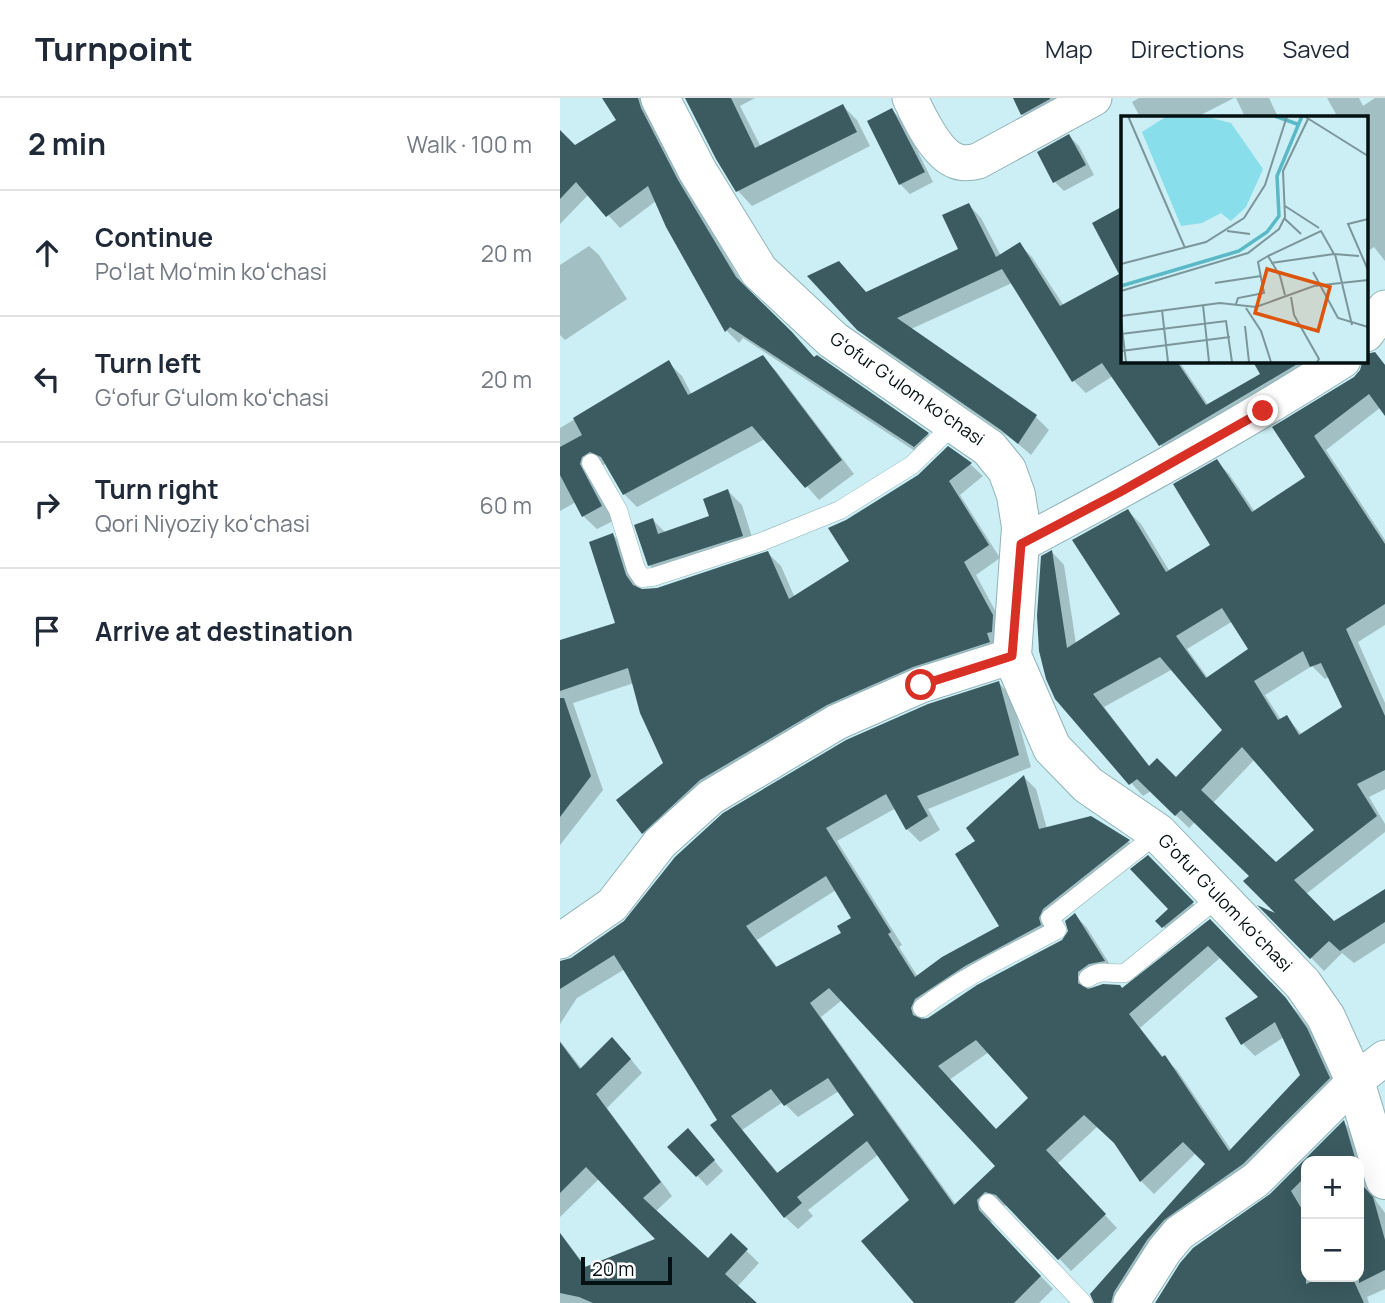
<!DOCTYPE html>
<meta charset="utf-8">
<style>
body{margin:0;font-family:Manrope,sans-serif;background:#f2f2f3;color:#1f2937}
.controls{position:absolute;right:21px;bottom:21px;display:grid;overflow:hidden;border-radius:14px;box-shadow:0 7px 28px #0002}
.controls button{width:63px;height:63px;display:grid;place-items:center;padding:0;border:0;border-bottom:2px solid #e0e1e3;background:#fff;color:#1f2937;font:35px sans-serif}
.scale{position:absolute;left:21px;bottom:18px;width:91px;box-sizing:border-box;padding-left:7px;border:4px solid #041012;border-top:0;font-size:19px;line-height:24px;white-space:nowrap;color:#041012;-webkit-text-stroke:5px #fff;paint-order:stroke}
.stop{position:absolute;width:21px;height:21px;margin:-16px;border:5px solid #d93025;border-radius:50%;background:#fff}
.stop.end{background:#d93025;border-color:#fff;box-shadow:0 2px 7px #0008}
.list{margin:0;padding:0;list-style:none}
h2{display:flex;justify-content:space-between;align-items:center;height:91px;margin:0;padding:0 28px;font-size:30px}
h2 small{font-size:23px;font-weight:400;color:#747a83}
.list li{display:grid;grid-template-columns:46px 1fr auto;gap:21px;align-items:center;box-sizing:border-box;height:126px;padding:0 28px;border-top:2px solid #e0e1e3}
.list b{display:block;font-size:26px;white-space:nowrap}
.list p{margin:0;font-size:23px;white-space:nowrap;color:#747a83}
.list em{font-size:23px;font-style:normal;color:#747a83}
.icon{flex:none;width:38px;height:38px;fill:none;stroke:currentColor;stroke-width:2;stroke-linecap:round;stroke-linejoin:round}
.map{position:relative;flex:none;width:825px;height:1205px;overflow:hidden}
header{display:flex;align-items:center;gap:42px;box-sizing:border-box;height:98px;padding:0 35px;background:#fff;border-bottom:2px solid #e0e1e3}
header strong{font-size:33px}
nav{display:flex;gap:38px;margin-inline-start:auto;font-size:24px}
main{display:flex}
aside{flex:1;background:#fff}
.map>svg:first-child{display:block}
</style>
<header>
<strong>Turnpoint</strong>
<nav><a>Map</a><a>Directions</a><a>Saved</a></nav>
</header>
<main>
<aside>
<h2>2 min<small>Walk · 100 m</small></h2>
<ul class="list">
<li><svg class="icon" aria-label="ahead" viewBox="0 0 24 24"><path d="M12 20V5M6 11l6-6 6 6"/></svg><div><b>Continue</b><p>Poʻlat Moʻmin koʻchasi</p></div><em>20 m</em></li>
<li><svg class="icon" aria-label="left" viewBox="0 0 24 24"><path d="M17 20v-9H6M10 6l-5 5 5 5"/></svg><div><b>Turn left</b><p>Gʻofur Gʻulom koʻchasi</p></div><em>20 m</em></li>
<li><svg class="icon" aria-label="right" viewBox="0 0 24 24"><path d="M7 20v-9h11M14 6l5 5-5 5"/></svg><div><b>Turn right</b><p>Qori Niyoziy koʻchasi</p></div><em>60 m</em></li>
<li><svg class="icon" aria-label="arrive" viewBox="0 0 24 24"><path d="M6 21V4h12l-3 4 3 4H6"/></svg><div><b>Arrive at destination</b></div></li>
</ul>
</aside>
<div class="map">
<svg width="825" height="1205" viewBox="0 0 825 1205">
<rect width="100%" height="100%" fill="#cbeff4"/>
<path fill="#0003" fill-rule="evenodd" d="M44,0H81L130,97L187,193L255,261L368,336L380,348L367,361L183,240L179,245L167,233L108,129L96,103L60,130L29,96L0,126V35L14,49L58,22Z
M127,0H195L180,8L201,49L283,8L297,22L310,48L192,108L178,93L158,60Z
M455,0H527L475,29L462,16Z
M579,0H674L637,19H580L572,4Z
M676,0H709L718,19H685Z
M767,0H799L803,8L815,0H825V163L814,149L806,155V19H770L776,16Z
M332,12L342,22L373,84L350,96L340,86Z
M509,38L519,48L534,77L504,93L495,84Z
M409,107L421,120L441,158L459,146L472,159L504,208L561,177L562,110V262H618L649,308L702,277L694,262H757L613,359L601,347L553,278L526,295L514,283L452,185L351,231L476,319L489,332L471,357L456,344L312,244L298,231L307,195L400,152Z
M29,148L39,157L67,201L5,242L0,237V167Z
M814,256L825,267V314L821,309L766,352L825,442V527L798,544L825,605V691L809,699L825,726V734L746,796L774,825L825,793V845L794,865L782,855L764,873L705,812L722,819L691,778L635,724L629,730L591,693L583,698L496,601L492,454L504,467L516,546L562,517L568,413L581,426L610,474L652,447L657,364L669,376L695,414L747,380L714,330L795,280L803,272L806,257ZM673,523L690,552L648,580L627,551ZM752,568L765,581L769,579L784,609L742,637L727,619L721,622L705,597ZM613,571L664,632L616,682L590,669L544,609ZM695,661L756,732L715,766L653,705Z
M202,259L216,273L294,376L259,402L205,341L77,409L64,396L45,366L35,372L55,422L37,431L23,418L16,404L0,413V330L109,265L122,278L132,297Z
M410,366L423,378L400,397L440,460L416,477L445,531L444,546L366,581L95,747L83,735L105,666L74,585L13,605L43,692L0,747V544L57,526L53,437L65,449L78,491L97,492L208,455L221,468L235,500L291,463L270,431Z
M168,393L182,407L196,452L104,481L89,467L93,422L106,435L151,419Z
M439,585L451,598L471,669L368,711L380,732L360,744L347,731L336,710L277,743L342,847L339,849L358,879L442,828L418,743L464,679L476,691L487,731L531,720L569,744L581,756L435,870L364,918V922L369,921L503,843L510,833L515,817L527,830L556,876L530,887V892H563L650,823L738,915L759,944L781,993L568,1205H535L647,1066L636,1055L594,1096L581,1083L556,1046L538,1028L497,1066L557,1130L511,1173L450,1109L438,1106L429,1114L432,1127L493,1191L479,1205H356L352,1102L319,1056L248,1112L253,1118L238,1131L225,1119L159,1022L65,871L17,900L0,926V864L12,861ZM276,792L294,820L284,835L218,870L197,842ZM661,859L700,899L683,946L695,958L724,939L743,978L672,1053L617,972L604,960L580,930ZM282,902L437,1068L396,1107L261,919ZM429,954L471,1000L436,1033L389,982ZM279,993L297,1017L219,1076L182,1032L223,1004L238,1019Z
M588,760L642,815L613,839L598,823L611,811Z
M0,943L22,971L65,954L82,975L47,1010L112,1098L95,1114L148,1163L171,1138L199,1165L177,1189L195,1205H0V1135L27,1170L98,1142L39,1081L0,1119Z
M784,1025L796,1037L816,1103L825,1115V1191L807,1199L809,1205H597L711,1098ZM746,1063H799V1179H746Z
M137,1042L163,1073L147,1088L110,1049Z"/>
<path fill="#3b5b60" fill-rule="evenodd" d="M42,0H78L81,10L118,82L176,179L232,234L254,259L257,257L369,335L354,349L170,229L165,234L106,129L88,88L46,119L16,84L0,101V32L15,47L56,22Z
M125,0H171L195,50L283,6L297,34L176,94L156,61Z
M453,0H490V1L461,17Z
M332,10L365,74L339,87L307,23Z
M509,36L526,67L493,85L477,54Z
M409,105L436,159L460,144L500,208L559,176L532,125L563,108V262H616L646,307L700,276L692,262H744L599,348L542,265L512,284L442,171L337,220L477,317L458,346L441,332L297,232L247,178L279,163L306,194L398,151L382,117Z
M815,254L825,267V318L809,296L754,338L825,446V506L786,531L825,618V672L797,686L817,718L734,782L774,823L825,791V824L780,853L769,843L750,861L697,807L715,815L683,783L689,778L621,712L615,718L577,681L569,687L495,601L486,581L479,553L477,518L481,458L492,452L507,550L560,516L512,442L568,411L606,474L650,447L613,386L657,361L692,414L745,379L712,329L794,279L800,272L803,262H806V256ZM662,510L688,551L646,580L616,538ZM743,553L750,569L761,565L782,609L739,637L727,617L718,622L694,583ZM600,559L662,632L616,679L597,660L589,668L533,596ZM682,649L754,732L716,764L641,692Z
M203,257L282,362L245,390L192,328L63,397L41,359L30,354L22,359L20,366L42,408L22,419L0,377V349L22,337L13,320L109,262L128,297Z
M388,348L412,365L389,383L429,447L404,464L433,517L432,534L427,535L430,544L353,569L267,607L140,682L82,736L56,702L103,665L80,615L68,570L0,593V542L55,525L29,444L53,435L66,477L73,487L82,491L97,490L208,453L229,501L289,463L268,430L286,422L358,377Z
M168,391L183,438L88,468L74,427L93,420L98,436L149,418L143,401Z
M439,583L459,657L357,698L368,718L346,732L326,696L266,730L331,834L328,836L355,879L382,859L439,828L395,756L415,743L406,730L464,677L479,731L531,718L570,742L483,811L479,820L481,827L405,868L355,901L351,910L353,917L362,921L368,920L417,887L502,842L508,833L505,823L515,815L545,863L529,866L518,874V885L528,891L543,886L560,887L562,890L650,821L726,900L747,930L770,980L683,1066L604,1122L587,1142L554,1194L551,1205H534L530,1196L645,1066L623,1044L580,1084L554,1045L524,1017L486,1052L546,1116L498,1162L436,1097L425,1094L417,1102L419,1112L481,1178L454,1205H354L301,1143L349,1102L307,1043L237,1099L242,1105L224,1120L150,1027L157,1022L54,857L0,891V863L11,860L64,823L115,759L163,715L286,642L368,606ZM266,778L291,820L277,828L281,835L216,869L186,828ZM648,848L698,899L665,920L681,947L715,924L740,977L669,1053L605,957L602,959L569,916ZM269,890L435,1068L394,1107L250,905ZM416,942L468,1000L436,1031L378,968ZM268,980L294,1017L217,1075L171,1018L211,991L224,1008Z
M0,600H4L31,678L0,719Z
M588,757L634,804L602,830L595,823L608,811L570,771Z
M52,939L71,961L36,996L101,1084L83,1100L148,1160L171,1135L188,1151L165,1176L197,1205H33L19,1199L0,1195V1135L25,1169L95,1141L26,1069L0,1095V944L20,971Z
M784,1022L796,1063H746V1078L731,1093L746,1118V1186L761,1179H792L804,1205H595L620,1165L633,1150L710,1096Z
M128,1030L155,1062L136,1079L107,1049Z
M799,1076L804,1089L813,1099L825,1142V1172L799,1185Z"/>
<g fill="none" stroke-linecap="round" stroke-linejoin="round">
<g stroke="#90b3b8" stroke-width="19">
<path id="service" d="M31,365L58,412L76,471L82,480L93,479L201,444L280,412L352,367L394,326
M528,880C542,870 550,877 565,875L660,798
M362,910C404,878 451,856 497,832L490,820L598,735
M428,1105L523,1205"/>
</g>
<g stroke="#90b3b8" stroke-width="37">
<path id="minor" d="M350,0C359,19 376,56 396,63C403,66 410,65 418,63L534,0
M806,236L825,210
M461,446C570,388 678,329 783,262
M0,843L52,807L100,745L151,699L277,624L361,587L452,558
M571,1205L604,1153L619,1135L696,1082L795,983L825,960"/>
</g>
<g stroke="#90b3b8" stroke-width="40">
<path id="tertiary" d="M100,0L137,72L199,173L273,242L429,350L447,372L456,397L461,429L452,558L492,650L528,687L598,735L743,886L766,919L795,983L825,1082"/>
</g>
<use href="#service" stroke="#fff" stroke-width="18"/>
<use href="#minor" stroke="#fff" stroke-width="35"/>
<use href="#tertiary" stroke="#fff" stroke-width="38"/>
</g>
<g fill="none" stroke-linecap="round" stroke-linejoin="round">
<path stroke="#d93025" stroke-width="9" d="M361,587L452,558L461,446L560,394L703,313"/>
</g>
<g text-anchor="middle" stroke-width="7" stroke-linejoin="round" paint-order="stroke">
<g font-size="18" fill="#041012" stroke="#fff">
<text transform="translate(347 291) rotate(35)" y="6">Gʻofur Gʻulom koʻchasi</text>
<text transform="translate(665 805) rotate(46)" y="6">Gʻofur Gʻulom koʻchasi</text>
</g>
</g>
<g transform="translate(561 18)">
<rect width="247" height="247" fill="#cbeff4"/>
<path d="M46,0H83L110,7L142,53L125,91L110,105L100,97L81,107L60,110L21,16Z" fill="#88deea"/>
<path fill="none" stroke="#59b9c6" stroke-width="3.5" d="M154,0L176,8M0,170L118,135L146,116L158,100L156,60L181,0"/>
<path fill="none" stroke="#7b969a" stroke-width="2" d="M7,0L64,132M183,0L247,40M164,90L198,112M164,103L180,118M247,103L227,108L247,154M106,115L129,118M214,138L231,209M147,140L200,115L213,138M150,147L213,138L238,140M0,148L85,126L123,102L144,69L166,0M192,156L217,202L247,211M94,167L140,160M0,175L127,137L158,113L164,101L162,55L187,3M170,181L173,199L198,243L196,246M115,188L117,182L143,177L137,146L147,140L159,160L164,179M82,189L88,246M125,192L140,215L150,246M41,194L47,246M0,200L99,187L135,191L193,170L247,164M0,204L5,246M124,210L128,246M0,218L105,205L111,246M0,235L109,221"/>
<path fill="#dd550c" fill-opacity="0.15" stroke="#dd550c" stroke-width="3.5" d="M146,153L209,171L197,215L134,197Z"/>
<rect width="247" height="247" fill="none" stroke="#041012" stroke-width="3.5"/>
</g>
</svg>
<div class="controls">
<button>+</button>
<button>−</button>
</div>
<div class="scale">20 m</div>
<div class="stop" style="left:361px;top:587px"></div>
<div class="stop end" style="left:703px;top:313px"></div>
</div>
</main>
